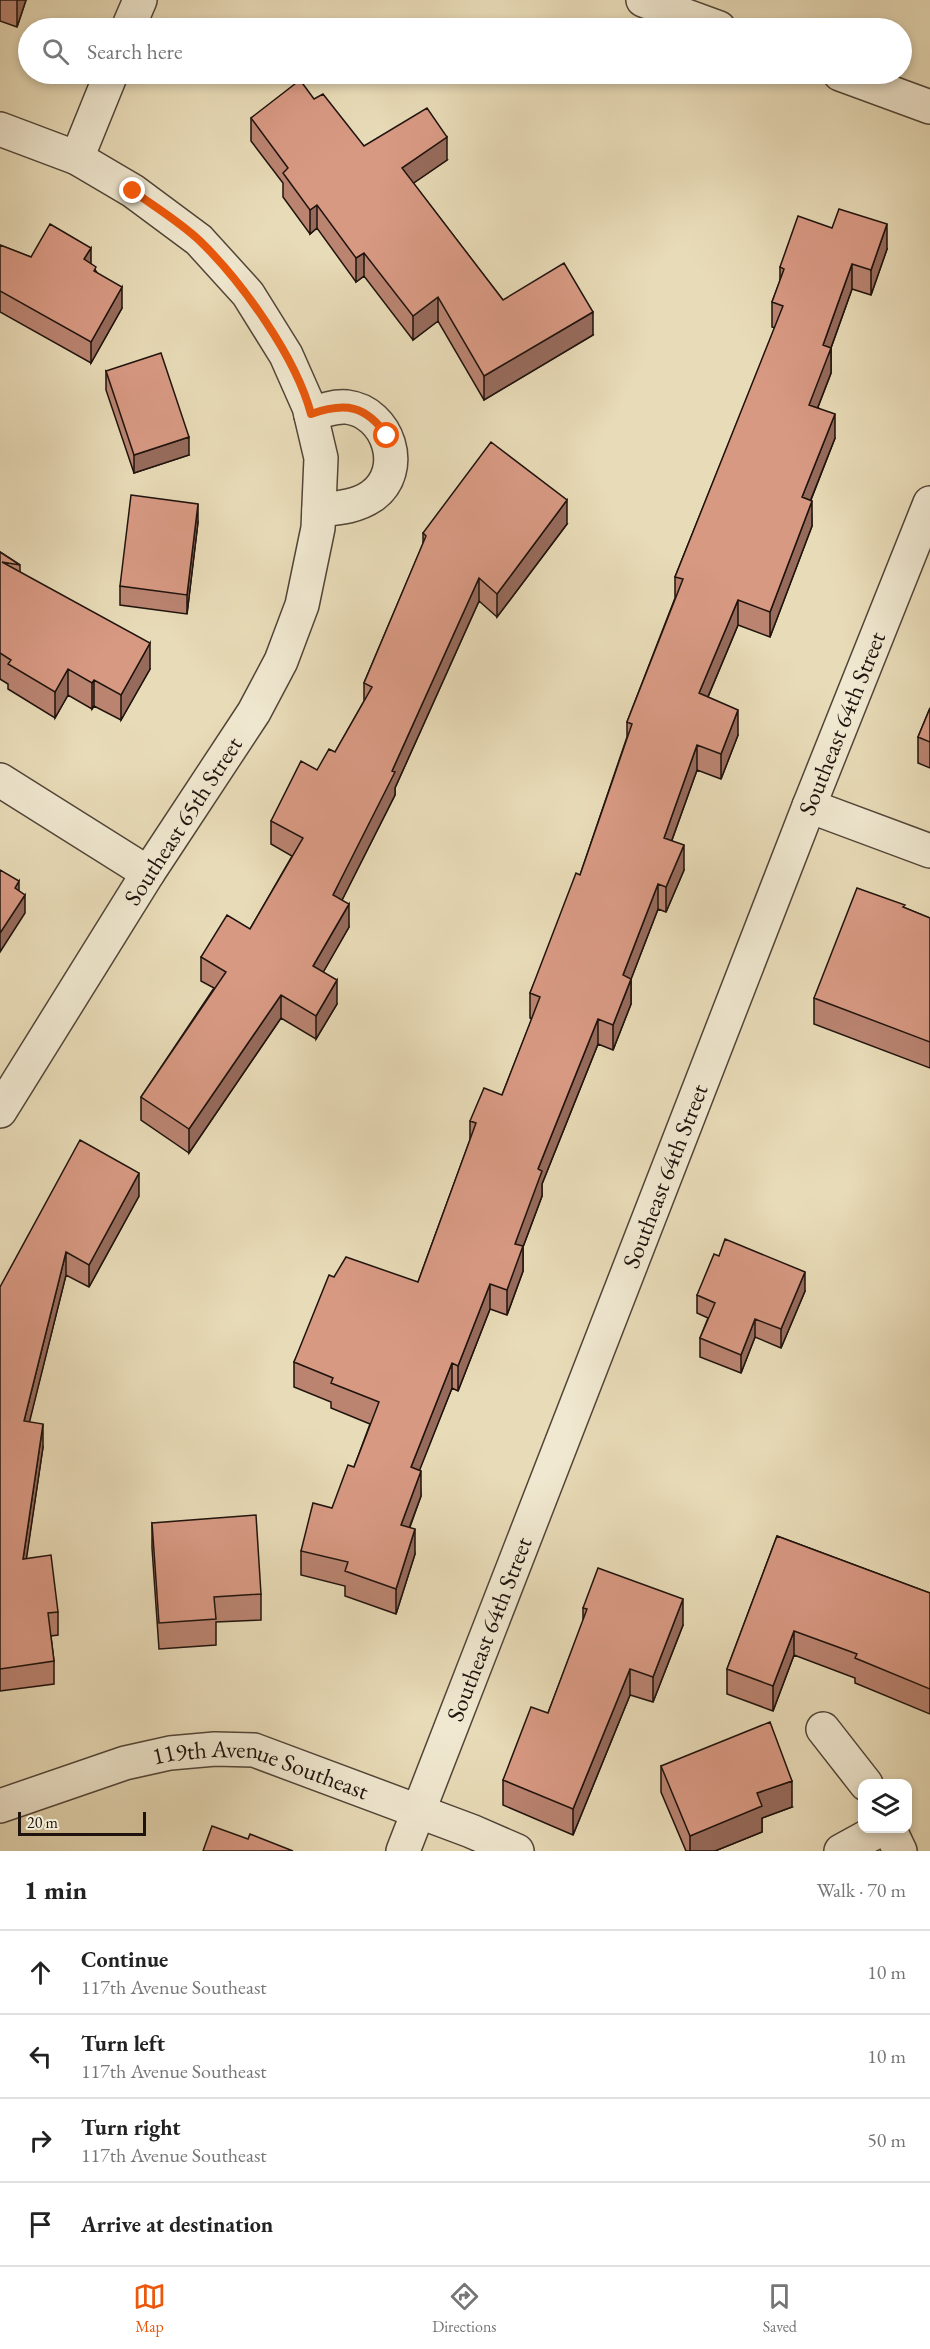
<!DOCTYPE html>
<meta charset="utf-8">
<style>
body{margin:0;font-family:"EB Garamond",serif;background:#f2f2f2;color:#222}
.controls{position:absolute;right:18px;bottom:18px;display:grid;overflow:hidden;border-radius:12px;box-shadow:0 3px 9px #0003}
.controls button{width:54px;height:54px;display:grid;place-items:center;padding:0;border:0;border-bottom:2px solid #e0e0e0;background:#fff;color:#222;font:30px sans-serif}
.scale{position:absolute;left:18px;bottom:15px;width:128px;box-sizing:border-box;padding-left:6px;border:3px solid #1f130d;border-top:0;font-size:16px;line-height:21px;white-space:nowrap;color:#1f130d;-webkit-text-stroke:4px #f0e8d0;paint-order:stroke}
.stop{position:absolute;width:18px;height:18px;margin:-14px;border:4px solid #ea580c;border-radius:50%;background:#fff}
.stop.end{background:#ea580c;border-color:#fff;box-shadow:0 2px 6px #0008}
.list{margin:0;padding:0;list-style:none}
h2{display:flex;justify-content:space-between;align-items:center;height:78px;margin:0;padding:0 24px;font-size:26px}
h2 small{font-size:20px;font-weight:400;color:#767676}
.list li{display:grid;grid-template-columns:39px 1fr auto;gap:18px;align-items:center;box-sizing:border-box;height:84px;padding:0 24px;border-top:2px solid #e0e0e0}
.list b{display:block;font-size:22px;white-space:nowrap}
.list p{margin:0;font-size:20px;white-space:nowrap;color:#767676}
.list em{font-size:20px;font-style:normal;color:#767676}
.icon{flex:none;width:33px;height:33px;fill:none;stroke:currentColor;stroke-width:2;stroke-linecap:round;stroke-linejoin:round}
.map{position:relative;flex:none;width:930px;height:1851px;overflow:hidden}
.search{position:absolute;background:#fff;box-shadow:0 3px 9px #0003;left:18px;right:18px;top:18px;height:66px;display:flex;align-items:center;gap:15px;box-sizing:border-box;padding:0 21px;border-radius:33px;color:#767676;font-size:22px}
.sheet{height:414px;background:#fff}
nav{display:flex;justify-content:space-around;align-items:center;box-sizing:border-box;height:84px;border-top:2px solid #e0e0e0;background:#fff;font-size:16px;color:#767676}
nav a{display:grid;justify-items:center;gap:3px}
nav .on{color:#ea580c}
.map>svg:first-child{display:block}
</style>
<div class="map">
<svg width="930" height="1851" viewBox="0 0 930 1851">
<rect width="100%" height="100%" fill="#e8dbb7"/>
<filter id="stains"><feTurbulence type="fractalNoise" baseFrequency=".00333" numOctaves="4"/><feColorMatrix values="0 0 0 0 .2 0 0 0 0 .09 0 0 0 0 .02 0 0 0 .5 -.17"/></filter>
<radialGradient id="worn" r=".72"><stop offset=".6" stop-color="#630" stop-opacity="0"/><stop offset="1" stop-color="#630" stop-opacity=".3"/></radialGradient>
<g fill="none" stroke-linecap="round" stroke-linejoin="round">
<g stroke="#514538" stroke-width="36">
<g id="minor">
<path d="M643,0L719,28"/>
<path d="M128,28L140,0"/>
<path d="M840,74L930,107"/>
<path d="M0,129L77,158L133,191L199,240L248,294L286,355L309,407L321,458L318,528L302,605L281,661L254,712L148,873L0,1111"/>
<path d="M77,158L111,74"/>
<path d="M311,415C323,410 334,406 347,407C388,412 408,470 372,496C356,507 338,508 319,510"/>
<path d="M0,780L148,873"/>
<path d="M809,806L930,851"/>
<path d="M823,1729L866,1784"/>
<path id="s1" d="M0,1806L125,1763L170,1753L215,1749L254,1750L471,1831L517,1851"/>
<path d="M889,1828L900,1851"/>
<path id="s2" d="M403,1851L809,806L930,503"/>
<path d="M841,1851L883,1828"/>
</g>
</g>
<use href="#minor" stroke="#f0e8d0" stroke-width="33"/>
</g>
<path fill="#ba8471" stroke="#1f130d" stroke-width="1.5" d="M0,0H26L17,27L0,21Z
M314,99L364,146L447,160L413,183L503,300L593,335L484,400L438,321L413,340L364,276L356,282L317,228L310,234L283,197V183L251,141V118Z
M0,245L31,257L91,264L122,308L91,363L0,312Z
M887,249L871,295L852,289L831,348V373L818,407L835,438L811,500L812,526L770,637L738,625L708,697L738,735L721,779L697,770L672,840L684,870L666,912L658,909L631,979V1004L613,1050L598,1044L542,1184V1196L523,1247V1271L507,1315L490,1309L458,1391L452,1388L419,1470L421,1496L410,1527L415,1554L396,1614L345,1596V1586L301,1575V1551L332,1508L354,1467L370,1424L331,1408V1402L294,1387V1362L334,1277L418,1282L470,1140V1121L502,1095L532,1019L530,1018V993L580,875L627,737V722L675,598V577L775,328L772,327V302L780,281V267Z
M106,371L189,455L134,473L106,390Z
M198,522L187,614L120,605V586Z
M567,524L497,617L479,601L395,788V795L342,900L349,927L323,972L337,1004L316,1039L281,1018L189,1153L141,1120V1097L214,988L201,981V957L250,929L292,856L271,844V821L317,770L335,752L364,701V683L423,544V533Z
M0,552L20,565V572L150,669L121,720L94,706L92,709L68,695L55,718L8,689V684L0,679Z
M930,708V768L918,763V737Z
M905,908L930,918V1068L814,1024V998Z
M139,1196L89,1287L66,1275L29,1422L43,1447L26,1559L58,1612V1635L51,1636L54,1661V1684L0,1691V1287Z
M805,1291L781,1348L755,1337L741,1373L700,1357V1338L708,1318L697,1313V1295Z
M152,1523L261,1594V1620L216,1622V1645L159,1649L152,1548Z
M777,1536L930,1593V1714L855,1683V1678L794,1655L773,1711L727,1694V1669Z
M583,1608L683,1625L653,1702L630,1695L573,1835L503,1805V1780L548,1713L583,1622Z
M661,1766L792,1807L762,1818V1832L715,1851H686L661,1792Z"/>
<path fill="#976b5c" stroke="#1f130d" stroke-width="1.5" d="M18,0H26L17,27V1Z
M447,137V160L402,191V168Z
M317,205V228L310,234V210Z
M887,224V249L871,295V270Z
M91,248V269L84,259Z
M364,253V276L356,282V258Z
M852,264V289L828,356L831,348V373L809,430V405L823,345Z
M122,287V308L91,363V342Z
M438,297V321L413,340V316Z
M593,312V335L484,400V376Z
M835,414V438L802,522V497Z
M189,437V455L134,473V455Z
M567,500V524L497,617V594Z
M812,501V526L770,637V612Z
M198,504V522L187,614V595Z
M479,578V601L395,788V795L333,918V895L392,771Z
M738,600V625L699,718V693Z
M150,643V669L121,720V695Z
M68,669V695L55,718V692Z
M94,680V706L92,709V683Z
M738,710V735L721,779V754Z
M697,745V770L664,862V838Z
M684,845V870L666,912V887Z
M19,881V900L15,888Z
M658,884V909L623,1000V975Z
M25,895V913L0,952V933Z
M349,904V927L313,990V966Z
M631,979V1004L613,1050V1025Z
M337,980V1004L316,1039V1016Z
M281,995V1018L189,1153V1129Z
M598,1019V1044L542,1184V1196L523,1247V1271L507,1315V1290L515,1244L538,1169Z
M139,1173V1196L89,1287V1265Z
M66,1252V1275L24,1444V1421Z
M805,1272V1291L781,1348V1329Z
M490,1284V1309L458,1391V1366Z
M755,1319V1337L741,1373V1355Z
M452,1363V1388L411,1492V1467Z
M43,1424V1447L23,1582V1559Z
M421,1471V1496L401,1550V1525Z
M415,1529V1554L396,1614V1589Z
M683,1599V1625L653,1702V1677Z
M794,1631V1655L773,1711V1686Z
M630,1669V1695L573,1835V1809Z
M792,1781V1807L762,1818V1832L715,1851H690V1836L757,1793Z"/>
<path fill="#d89983" stroke="#1f130d" stroke-width="1.5" d="M300,80L314,99L323,94L364,146L427,108L447,137L402,168L503,300L564,263L593,312L484,376L438,297L413,316L364,253L356,258L317,205L310,210L283,173L288,168L251,118Z
M839,209L887,224L871,270L852,264L823,345L831,348L809,405L835,414L802,497L812,501L770,612L738,600L699,693L738,710L721,754L697,745L664,838L684,845L666,887L658,884L623,975L631,979L613,1025L598,1019L538,1169L542,1171L515,1244L523,1246L507,1290L490,1284L458,1366L452,1363L411,1467L421,1471L401,1525L415,1529L396,1589L345,1571L348,1562L301,1551L313,1503L332,1508L348,1465L354,1467L379,1402L331,1383L333,1378L294,1362L329,1275L334,1277L346,1257L418,1282L476,1123L470,1121L484,1088L502,1095L540,997L530,993L576,873L580,875L632,724L627,722L683,579L675,577L783,306L772,302L784,269L780,267L798,216L832,228Z
M50,224L91,248L84,259L96,267L94,271L122,287L91,342L0,291V245L31,257Z
M161,353L189,437L134,455L106,371Z
M491,442L567,500L497,594L479,578L392,771L395,772L333,895L349,904L313,966L337,980L316,1016L281,995L189,1129L141,1097L226,972L201,957L227,915L250,929L303,838L271,821L301,761L317,770L329,749L335,752L372,687L364,683L426,536L423,533Z
M131,495L198,504L187,595L120,586Z
M0,552L20,565L2,562L150,643L121,695L94,680L92,683L68,669L55,692L8,664L11,660L0,653Z
M930,708V742L918,737Z
M0,870L19,881L15,888L25,895L0,933Z
M857,888L905,905L903,907L930,918V1042L814,998Z
M80,1140L139,1173L89,1265L66,1252L24,1421L43,1424L23,1559L51,1555L58,1612L48,1613L54,1661L0,1669V1287Z
M725,1239L805,1272L781,1329L755,1319L741,1355L700,1338L715,1303L697,1295L714,1254L719,1256Z
M256,1515L261,1594L214,1597L216,1619L159,1623L152,1523Z
M777,1536L930,1593V1689L855,1658L857,1654L794,1631L773,1686L727,1669Z
M598,1568L683,1599L653,1677L630,1669L573,1809L503,1780L531,1707L548,1713L587,1609L583,1608Z
M770,1722L792,1781L757,1793L762,1806L690,1836L661,1766Z
M212,1826L248,1839L250,1834L293,1851H203Z"/>
<g fill="none" stroke-linecap="round" stroke-linejoin="round">
<path stroke="#ea580c" stroke-width="8" d="M133,191C155,207 180,222 200,241C242,282 296,357 311,414C345,402 366,405 387,436"/>
</g>
<g text-anchor="middle" stroke-width="4.5" stroke-linejoin="round" paint-order="stroke">
<g font-size="24" fill="#1f130d" stroke="#f0e8d0">
<text dy="8" stroke="none"><textPath href="#s2" startOffset="1210">Southeast 64th Street</textPath></text>
<text transform="translate(183 821) rotate(-57)" y="8">Southeast 65th Street</text>
<text dy="8" stroke="none"><textPath href="#s2" startOffset="724">Southeast 64th Street</textPath></text>
<text dy="8" stroke="none"><textPath href="#s2" startOffset="238">Southeast 64th Street</textPath></text>
<text dy="8" stroke="none"><textPath href="#s1" startOffset="272">119th Avenue Southeast</textPath></text>
</g>
</g>
<rect width="100%" height="100%" filter="url(#stains)"/>
<rect width="100%" height="100%" fill="url(#worn)"/>
</svg>
<div class="controls">
<button><svg class="icon" aria-label="layers" viewBox="0 0 24 24"><path d="M12 4l9 5-9 5-9-5zM3 14l9 5 9-5"/></svg></button>
</div>
<div class="scale">20 m</div>
<div class="stop" style="left:387px;top:436px"></div>
<div class="stop end" style="left:133px;top:191px"></div>
<div class="search"><svg class="icon" aria-label="search" viewBox="0 0 24 24"><circle cx="10" cy="10" r="6"/><path d="M15 15l6 6"/></svg>Search here</div>
</div>
<section class="sheet">
<h2>1 min<small>Walk · 70 m</small></h2>
<ul class="list">
<li><svg class="icon" aria-label="ahead" viewBox="0 0 24 24"><path d="M12 20V5M6 11l6-6 6 6"/></svg><div><b>Continue</b><p>117th Avenue Southeast</p></div><em>10 m</em></li>
<li><svg class="icon" aria-label="left" viewBox="0 0 24 24"><path d="M17 20v-9H6M10 6l-5 5 5 5"/></svg><div><b>Turn left</b><p>117th Avenue Southeast</p></div><em>10 m</em></li>
<li><svg class="icon" aria-label="right" viewBox="0 0 24 24"><path d="M7 20v-9h11M14 6l5 5-5 5"/></svg><div><b>Turn right</b><p>117th Avenue Southeast</p></div><em>50 m</em></li>
<li><svg class="icon" aria-label="arrive" viewBox="0 0 24 24"><path d="M6 21V4h12l-3 4 3 4H6"/></svg><div><b>Arrive at destination</b></div></li>
</ul>
</section>
<nav>
<a class="on"><svg class="icon" aria-label="map" viewBox="0 0 24 24"><path d="M3 6l6-2 6 2 6-2v14l-6 2-6-2-6 2zM9 4v14M15 6v14"/></svg>Map</a>
<a><svg class="icon" aria-label="directions" viewBox="0 0 24 24"><path d="M12 3l9 9-9 9-9-9zM9 14v-3h6M13 9l2 2-2 2"/></svg>Directions</a>
<a><svg class="icon" aria-label="saved" viewBox="0 0 24 24"><path d="M7 4h10v16l-5-4-5 4z"/></svg>Saved</a>
</nav>
